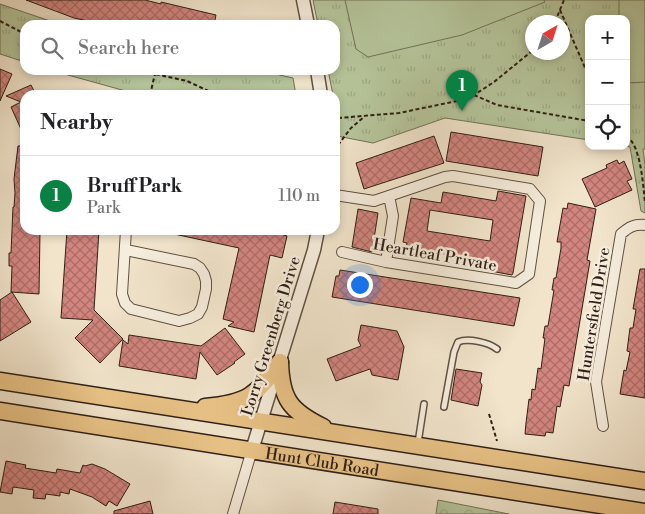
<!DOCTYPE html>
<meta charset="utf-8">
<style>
body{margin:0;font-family:"Libre Bodoni",serif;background:#f2f2f2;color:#202124}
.controls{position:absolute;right:15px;top:15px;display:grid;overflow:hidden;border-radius:10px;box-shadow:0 2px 8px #0003}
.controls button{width:45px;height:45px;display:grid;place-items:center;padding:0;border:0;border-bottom:1px solid #e0e0e0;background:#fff;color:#202124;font:25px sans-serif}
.compass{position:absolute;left:525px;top:15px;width:45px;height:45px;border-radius:50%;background:#fff;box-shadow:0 2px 8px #0003;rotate:39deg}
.you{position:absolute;left:359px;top:284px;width:18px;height:18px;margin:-12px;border:4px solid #fff;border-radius:50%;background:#1a73e8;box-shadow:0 0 0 8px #1a73e833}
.badge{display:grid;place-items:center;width:32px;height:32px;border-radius:50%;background:#0b8043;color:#fff;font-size:16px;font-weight:700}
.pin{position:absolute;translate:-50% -41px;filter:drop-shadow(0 1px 2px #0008)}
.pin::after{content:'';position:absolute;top:26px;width:18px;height:15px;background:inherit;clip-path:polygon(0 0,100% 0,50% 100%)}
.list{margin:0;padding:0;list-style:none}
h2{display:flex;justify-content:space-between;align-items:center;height:65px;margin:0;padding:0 20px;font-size:21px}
h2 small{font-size:16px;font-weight:400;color:#757577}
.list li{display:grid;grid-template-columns:32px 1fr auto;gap:15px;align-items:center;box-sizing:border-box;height:80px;padding:0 20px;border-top:1px solid #e0e0e0}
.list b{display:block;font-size:19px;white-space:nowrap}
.list p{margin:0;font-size:16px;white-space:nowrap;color:#757577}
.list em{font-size:16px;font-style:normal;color:#757577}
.icon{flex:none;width:28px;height:28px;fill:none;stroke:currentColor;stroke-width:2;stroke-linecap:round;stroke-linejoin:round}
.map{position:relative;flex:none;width:645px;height:514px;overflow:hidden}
.search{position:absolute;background:#fff;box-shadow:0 2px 8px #0003;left:20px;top:20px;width:320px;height:55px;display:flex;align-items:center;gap:12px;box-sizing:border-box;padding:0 18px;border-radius:15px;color:#757577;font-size:19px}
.panel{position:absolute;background:#fff;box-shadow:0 2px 8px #0003;left:20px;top:90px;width:320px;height:145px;border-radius:15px}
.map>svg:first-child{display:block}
</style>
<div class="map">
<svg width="645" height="514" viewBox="0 0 645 514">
<defs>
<pattern id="grass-tufts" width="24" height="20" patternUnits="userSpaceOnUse" patternTransform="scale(1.25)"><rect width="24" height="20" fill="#b6c59b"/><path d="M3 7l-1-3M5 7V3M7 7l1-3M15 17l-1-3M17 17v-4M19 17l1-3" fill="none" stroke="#9da985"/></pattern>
<pattern id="forest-crowns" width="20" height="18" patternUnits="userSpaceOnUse" patternTransform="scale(1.25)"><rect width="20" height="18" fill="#b6c59b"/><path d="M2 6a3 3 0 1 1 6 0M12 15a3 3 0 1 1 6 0" fill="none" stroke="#9da985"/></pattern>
<pattern id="building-cross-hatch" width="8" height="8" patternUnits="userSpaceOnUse" patternTransform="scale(1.25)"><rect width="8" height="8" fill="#d3857f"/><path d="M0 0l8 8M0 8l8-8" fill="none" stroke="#ac6c67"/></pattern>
</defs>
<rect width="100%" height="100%" fill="#f1e4cb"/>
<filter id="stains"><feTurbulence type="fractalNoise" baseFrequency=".004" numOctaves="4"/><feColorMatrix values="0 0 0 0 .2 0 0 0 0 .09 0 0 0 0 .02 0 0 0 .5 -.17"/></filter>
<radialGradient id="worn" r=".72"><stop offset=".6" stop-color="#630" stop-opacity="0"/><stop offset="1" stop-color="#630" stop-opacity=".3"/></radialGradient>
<path fill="url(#grass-tufts)" stroke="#727258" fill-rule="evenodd" d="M313,0H645V149H643L645,165V213L641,211L630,147L626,146V19H589V140L445,118L373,143L337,136L335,95H333L328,70H335V25H318ZM532,22H562V52H532Z
M0,4L62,25H25V62L0,54Z
M50,70H257L293,78L296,95H140Z"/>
<path fill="url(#forest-crowns)" stroke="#727258" d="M438,500L509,514H436Z"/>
<path fill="#b6c59b" stroke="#727258" d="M345,0H544L545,2L462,35L368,57L356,49Z
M619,0H645V82L626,83V19H619Z"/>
<path fill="url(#building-cross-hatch)" stroke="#2f1f15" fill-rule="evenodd" d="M26,0H145L161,4V2L216,15L214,25H107L74,18Z
M0,69L12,74L0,101Z
M31,85L36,95H25V138L11,107L21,102L6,96Z
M451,132L543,147L538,176L446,161Z
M434,136L444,163L364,189L356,163Z
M18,146H25V230H40L39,294L11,292L12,266H9V253H11L13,207H14L15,193L14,179Z
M617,160L619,164L624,161L632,179L627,181L632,190L595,207L582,179L607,168L606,165Z
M498,191L526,196L513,273L512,275L485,270L487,262L406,248L407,243L403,242L411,198L441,203L443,192L496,201ZM430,210L493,220L490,241L427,231Z
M568,203L596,209L587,260L590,261L569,386L564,385L560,407L557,406L553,433L546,432L545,436L525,434L526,423L529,399L531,400L532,389L535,390L538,368L541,369L545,338H543L545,326H548L554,290H552L554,278H556L561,248V242H557L563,208L567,209Z
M358,209L378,213L372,252L352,247Z
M67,230H99L94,310L123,339L100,363L75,338L93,320L61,318Z
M175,230H282L281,234L287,236L282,258L270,255L254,332L228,326L234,322L223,319L239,248L174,234Z
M640,269H645V398L620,394L624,370L626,371L630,352L627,351L630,328H633L636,309H633Z
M340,270L520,298L514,326L332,297L336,276H339Z
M12,292L31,322L0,341V300Z
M361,325L397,331L404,347L398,380L372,375L370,369L336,381L327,359L361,346L358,340Z
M225,328L245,354L234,362L235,363L217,375L200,352L196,379L119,366L123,340L128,344L129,335L201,346Z
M456,369L482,373L480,382L482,385L478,406L451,400Z
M6,461L26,465L25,468L56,473L57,469L80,473L83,465L85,466L92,464L105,469L130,484L117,506L109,501L106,506L92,497L70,489L69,494L60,492V496L46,494L45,499L33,498L34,490L13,487L12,494L0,492Z
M150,501L153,514H114V511Z
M335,502L378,509V514H333Z"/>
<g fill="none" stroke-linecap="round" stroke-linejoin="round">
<g stroke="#605042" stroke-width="8">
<path id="service" d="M444,407L454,352L458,342C468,338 488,342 497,349
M418,443L424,404"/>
</g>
<g stroke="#605042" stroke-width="12">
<path id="minor" d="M335,195L374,201L445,177L453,176L530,189L540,201L529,274L516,283L386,262L342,252
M126,250L194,264L200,268L204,274L206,281V289L202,307L198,314L190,318L179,321L131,309L125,303L122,294L126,230
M386,262L393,216L389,196
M603,426L596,382L621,234C629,227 634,224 645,225
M233,514L252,450"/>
</g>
<g stroke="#605042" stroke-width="15">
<path id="tertiary" d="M303,0L308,25
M317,70L321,95
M252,450L314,250L318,230"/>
</g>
<g stroke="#2f1f15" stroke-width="19">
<g id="primary">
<path d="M280,362C281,399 290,411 323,427"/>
<path d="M0,381L645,481"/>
<path d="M205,407C249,403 255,396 280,362"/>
<path id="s1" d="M0,411L645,512"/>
</g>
</g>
<path stroke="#2f1f15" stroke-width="2" stroke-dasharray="4 2.5" stroke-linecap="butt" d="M560,10L589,77
M0,21L25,34
M555,22L564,0
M117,70L155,74L187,81L217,95
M150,95L155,74
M474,95L497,105L589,121
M338,118L399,113L457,101L474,95L494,82L532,51
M626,136C641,144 643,186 645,202
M338,145L351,128L364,117
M489,414L497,441"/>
<use href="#service" stroke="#f6eddd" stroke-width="5"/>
<use href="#minor" stroke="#f6eddd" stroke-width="10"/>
<use href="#tertiary" stroke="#f6eddd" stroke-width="12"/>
<use href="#primary" stroke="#e8c286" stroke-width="16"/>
</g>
<g text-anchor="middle" stroke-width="5" stroke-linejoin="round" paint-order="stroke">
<g font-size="16" fill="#2f1f15" stroke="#f6eddd">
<text transform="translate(435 254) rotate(10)" y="6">Heartleaf Private</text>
<text transform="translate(593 314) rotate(-81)" y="6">Huntersfield Drive</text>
<text transform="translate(270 336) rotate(-73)" y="6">Lorry Greenberg Drive</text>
<text dy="6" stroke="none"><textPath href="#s1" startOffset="326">Hunt Club Road</textPath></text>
</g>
</g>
<rect width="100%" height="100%" filter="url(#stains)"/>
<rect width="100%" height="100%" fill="url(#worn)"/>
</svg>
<div class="controls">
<button>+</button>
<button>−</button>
<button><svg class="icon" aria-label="locate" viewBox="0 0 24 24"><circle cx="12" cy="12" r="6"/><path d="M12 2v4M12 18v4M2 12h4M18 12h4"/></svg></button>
</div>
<svg class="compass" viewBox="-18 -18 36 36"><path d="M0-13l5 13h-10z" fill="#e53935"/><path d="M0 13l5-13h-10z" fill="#757577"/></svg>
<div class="you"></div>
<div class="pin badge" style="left:462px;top:111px">1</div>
<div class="search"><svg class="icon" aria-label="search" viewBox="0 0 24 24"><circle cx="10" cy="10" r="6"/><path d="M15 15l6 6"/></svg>Search here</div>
<section class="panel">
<h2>Nearby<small></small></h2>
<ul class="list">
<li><span class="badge">1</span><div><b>Bruff Park</b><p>Park</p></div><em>110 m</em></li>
</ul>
</section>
</div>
